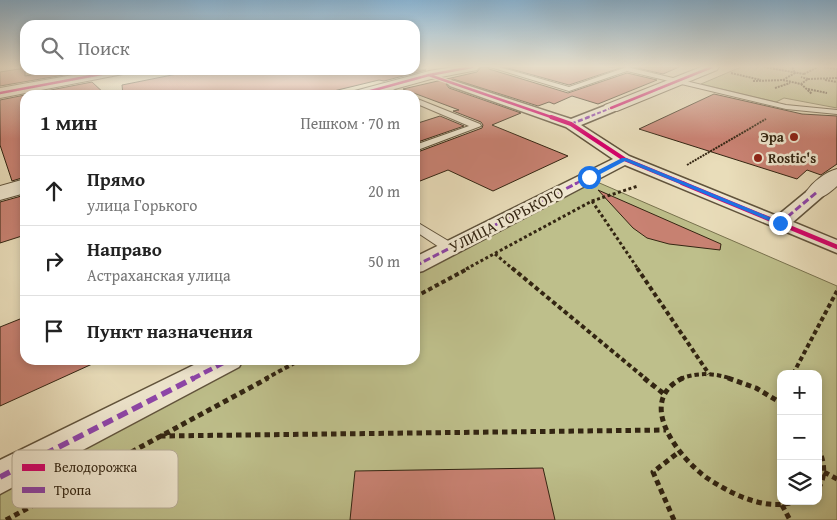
<!DOCTYPE html>
<html lang="ru">
<meta charset="utf-8">
<style>
body{margin:0;font-family:"Gentium Book Plus",serif;background:#f2f2f2;color:#222}
.controls{position:absolute;right:15px;bottom:15px;display:grid;overflow:hidden;border-radius:10px;box-shadow:0 2px 8px #0003}
.controls button{width:45px;height:45px;display:grid;place-items:center;padding:0;border:0;border-bottom:1px solid #e0e0e0;background:#fff;color:#222;font:25px sans-serif}
.stop{position:absolute;width:15px;height:15px;margin:-11px;border:4px solid #1a73e8;border-radius:50%;background:#fff}
.stop.end{background:#1a73e8;border-color:#fff;box-shadow:0 1px 5px #0008}
.list{margin:0;padding:0;list-style:none}
h2{display:flex;justify-content:space-between;align-items:center;height:65px;margin:0;padding:0 20px;font-size:21px}
h2 small{font-size:16px;font-weight:400;color:#767676}
.list li{display:grid;grid-template-columns:32px 1fr auto;gap:15px;align-items:center;box-sizing:border-box;height:70px;padding:0 20px;border-top:1px solid #e0e0e0}
.list b{display:block;font-size:19px;white-space:nowrap}
.list p{margin:0;font-size:16px;white-space:nowrap;color:#767676}
.list em{font-size:16px;font-style:normal;color:#767676}
.icon{flex:none;width:28px;height:28px;fill:none;stroke:currentColor;stroke-width:2;stroke-linecap:round;stroke-linejoin:round}
.map{position:relative;flex:none;width:837px;height:520px;overflow:hidden}
.search{position:absolute;background:#fff;box-shadow:0 2px 8px #0003;left:20px;top:20px;width:400px;height:55px;display:flex;align-items:center;gap:12px;box-sizing:border-box;padding:0 18px;border-radius:15px;color:#767676;font-size:19px}
.panel{position:absolute;background:#fff;box-shadow:0 2px 8px #0003;left:20px;top:90px;width:400px;height:275px;border-radius:15px}
.map>svg:first-child{display:block}
</style>
<div class="map">
<svg width="837" height="520" viewBox="0 0 837 520">
<rect width="100%" height="100%" fill="#e9ddba"/>
<filter id="stains"><feTurbulence type="fractalNoise" baseFrequency=".004" numOctaves="4"/><feColorMatrix values="0 0 0 0 .2 0 0 0 0 .09 0 0 0 0 .02 0 0 0 .5 -.17"/></filter>
<radialGradient id="worn" r=".72"><stop offset=".6" stop-color="#630" stop-opacity="0"/><stop offset="1" stop-color="#630" stop-opacity=".3"/></radialGradient>
<path fill="#bebf8b" stroke="#78724e" fill-rule="evenodd" d="M741,67H837V108L784,98L776,102L701,84Z
M588,178L837,286V520H0V477L229,360H415V266ZM781,374H818V501H781Z"/>
<path fill="#c98273" stroke="#332512" d="M481,67H488L489,69L568,93L627,73L657,80L598,104L572,96L554,104L549,102L538,106L453,79L446,84L449,88L521,113L492,125L568,156L493,191L448,170L415,183V153L482,128L483,125L481,122L453,111L459,110L403,89L477,72Z
M504,67H623L569,85Z
M633,67H679L663,74Z
M25,68V76L61,70H79L81,72L0,86V72Z
M197,70H426L384,81L379,80L317,95H123L122,85Z
M92,82L106,95H25Z
M714,94L802,114L837,116V164L821,175L807,170L797,179L639,129Z
M25,95V177L12,181L0,145V100Z
M440,116L464,126L415,143V124Z
M598,190L721,244L720,250L669,244L647,238L633,228Z
M25,195V235L0,243V202Z
M25,317V360H101L0,406V327Z
M543,468L555,520H350L355,471Z"/>
<g fill="none" stroke-linecap="round" stroke-linejoin="round">
<g stroke="#60533c" stroke-width="2">
<path id="service" d="M490,67H499L569,87L627,67L786,105L837,110V114L786,109L627,71L569,91Z
M380,86H386L406,95H395L380,90Z
M415,98L480,124L481,126L415,151V145L469,126L415,103Z
M415,221L455,245L457,248L455,251H445L415,231Z"/>
</g>
<g stroke="#60533c" stroke-width="3">
<path id="pedestrian" d="M454,81L571,119L607,105H615L617,108L615,111L581,125L629,156L777,216L811,188L817,187L823,188L826,192L823,196L793,222L837,240V253L625,165L423,271L415,273V257L613,159L566,127L450,86L448,84Z
M204,360H243L239,367L0,494V460Z"/>
</g>
<g stroke="#60533c" stroke-width="2">
<path id="minor" d="M453,67H479L477,70L431,79L373,95H348L351,92L429,71Z
M701,67H719L717,70L617,111H605L603,108L605,105Z
M837,169V186C828,194 822,200 809,197L806,192C813,182 825,172 837,169Z
M25,179V193L0,200V186Z"/>
</g>
<g stroke="#60533c" stroke-width="2">
<path id="tertiary" d="M101,70H130L123,74L0,98V88Z"/>
</g>
<path stroke="#332512" stroke-width="2" stroke-dasharray="2 1" stroke-linecap="butt" d="M764,67L804,74
M824,67L837,69
M142,72L151,70
M731,73L761,80
M804,74L818,67
M808,79L837,78
M783,80L795,73L792,67
M825,80L837,82
M753,81L783,80L801,84L808,79L801,77
M801,84L812,94
M775,88L790,83
M808,89L827,93
M687,165L766,119"/>
<path stroke="#332512" stroke-width="3" stroke-dasharray="3 2.5" stroke-linecap="butt" d="M592,201L638,269
M495,254L513,269
M466,269L592,201L638,186"/>
<path stroke="#332512" stroke-width="4" stroke-dasharray="4.5 3" stroke-linecap="butt" d="M512,268L646,379
M637,268L709,374
M415,297L469,268
M793,374L837,291
M265,379L300,360
M680,379C697,372 715,373 732,379"/>
<path stroke="#332512" stroke-width="5" stroke-dasharray="5.5 4" stroke-linecap="butt" d="M644,378L664,394
M683,378C634,401 679,458 707,478C724,489 742,499 762,503C776,506 787,504 800,501
M728,378L756,388L781,403
M160,436L666,430
M818,447C824,461 827,475 818,489
M824,472L837,479
M782,505L790,520
M6,520L268,378
M674,520L653,472L679,452"/>
<use href="#service" fill="#f1e9d2" fill-rule="evenodd"/>
<use href="#pedestrian" fill="#f1e9d2" fill-rule="evenodd"/>
<use href="#minor" fill="#f1e9d2" fill-rule="evenodd"/>
<use href="#tertiary" fill="#f1e9d2" fill-rule="evenodd"/>
<path stroke="#8e44ad" stroke-width="2" stroke-dasharray="4 2" stroke-linecap="butt" d="M586,118L611,108"/>
<path stroke="#8e44ad" stroke-width="2.5" stroke-dasharray="5 2.5" stroke-linecap="butt" d="M571,124L589,117
M575,184L624,159"/>
<path stroke="#8e44ad" stroke-width="3" stroke-dasharray="7 3" stroke-linecap="butt" d="M780,223L817,192
M415,266L577,183"/>
<path stroke="#8e44ad" stroke-width="4.5" stroke-dasharray="9 4.5" stroke-linecap="butt" d="M192,379L229,360"/>
<path stroke="#8e44ad" stroke-width="5.5" stroke-dasharray="11 5.5" stroke-linecap="butt" d="M0,477L194,378"/>
<g stroke="#f1e9d2" stroke-width="4.5">
<path id="cycleway-far2" d="M429,75L554,118
M0,93L123,70
M356,95L429,75L472,67
M611,108L712,67"/>
</g>
<g stroke="#f1e9d2" stroke-width="5.5">
<path id="cycleway-far1" d="M551,117L571,124L624,159L685,184"/>
</g>
<g stroke="#f1e9d2" stroke-width="8">
<path id="cycleway" d="M682,183L837,247"/>
</g>
<use href="#cycleway-far2" stroke="#d6006c" stroke-width="2.5"/>
<use href="#cycleway-far1" stroke="#d6006c" stroke-width="4"/>
<use href="#cycleway" stroke="#d6006c" stroke-width="4.5"/>
</g>
<linearGradient id="sky" x2="0" y2="1"><stop stop-color="#8ab6d6"/><stop offset="0.48" stop-color="#f5f0e0"/><stop offset="1" stop-color="#f5f0e0" stop-opacity="0"/></linearGradient>
<rect width="837" height="139" fill="url(#sky)"/>
<path fill="#1a73e8" d="M622,158H626L784,223L777,224L625,161L591,179L585,177Z"/>
<g fill="#8f2418" stroke="#f1e9d2" stroke-width="2">
<circle cx="794" cy="137" r="5"/>
<circle cx="758" cy="158" r="5"/>
</g>
<g text-anchor="middle" stroke-width="5" stroke-linejoin="round" paint-order="stroke">
<g font-size="14" font-weight="bold" fill="#332512" stroke="#f1e9d2" text-anchor="end">
<text x="784" y="142">Эра</text>
<text x="768" y="163" text-anchor="start">Rostic's</text>
</g>
<g font-size="16" fill="#332512" stroke="#f1e9d2">
<text transform="translate(506 219) rotate(-27)" y="6">УЛИЦА ГОРЬКОГО</text>
</g>
</g>
<rect x="12" y="450" width="166" height="58" rx="8" fill="#f1e9d2" stroke="#b8ae98" stroke-width="1"/>
<rect x="22" y="464" width="23" height="7" fill="#d6006c"/>
<rect x="22" y="487" width="23" height="6" fill="#8e44ad"/>
<g font-size="14" fill="#332512">
<text x="54" y="472">Велодорожка</text>
<text x="54" y="495">Тропа</text>
</g>
<rect width="100%" height="100%" filter="url(#stains)"/>
<rect width="100%" height="100%" fill="url(#worn)"/>
</svg>
<div class="controls">
<button>+</button>
<button>−</button>
<button><svg class="icon" aria-label="layers" viewBox="0 0 24 24"><path d="M12 4l9 5-9 5-9-5zM3 14l9 5 9-5"/></svg></button>
</div>
<div class="stop" style="left:589px;top:177px"></div>
<div class="stop end" style="left:780px;top:223px"></div>
<div class="search"><svg class="icon" aria-label="search" viewBox="0 0 24 24"><circle cx="10" cy="10" r="6"/><path d="M15 15l6 6"/></svg>Поиск</div>
<section class="panel">
<h2>1 мин<small>Пешком · 70 m</small></h2>
<ul class="list">
<li><svg class="icon" aria-label="ahead" viewBox="0 0 24 24"><path d="M12 20V5M6 11l6-6 6 6"/></svg><div><b>Прямо</b><p>улица Горького</p></div><em>20 m</em></li>
<li><svg class="icon" aria-label="right" viewBox="0 0 24 24"><path d="M7 20v-9h11M14 6l5 5-5 5"/></svg><div><b>Направо</b><p>Астраханская улица</p></div><em>50 m</em></li>
<li><svg class="icon" aria-label="arrive" viewBox="0 0 24 24"><path d="M6 21V4h12l-3 4 3 4H6"/></svg><div><b>Пункт назначения</b></div></li>
</ul>
</section>
</div>
